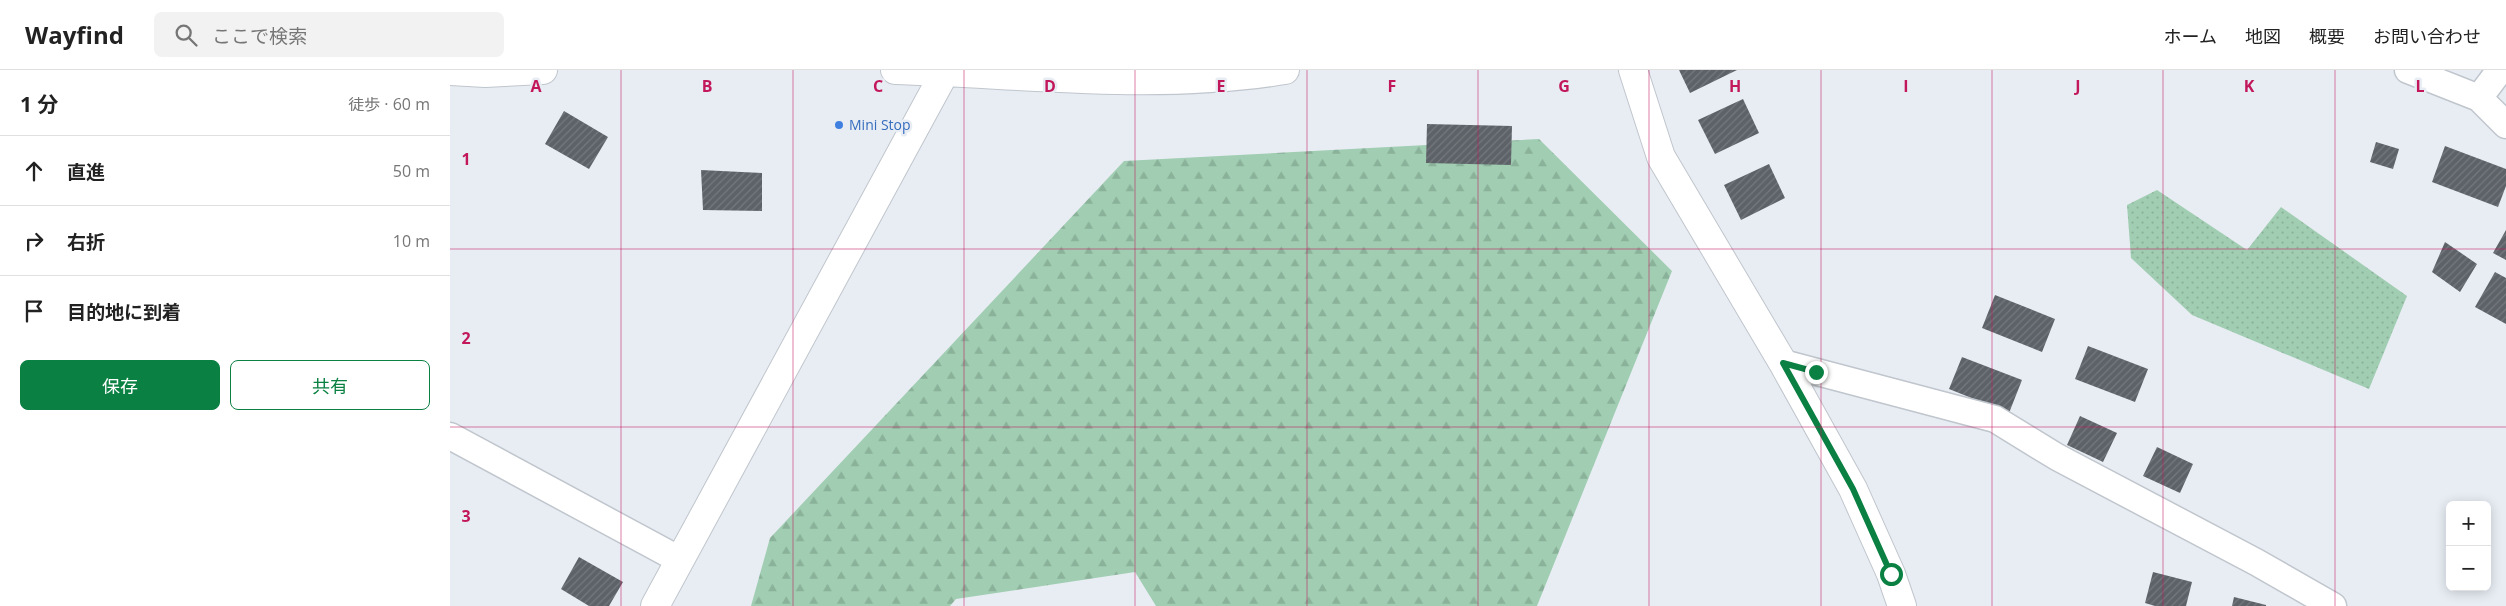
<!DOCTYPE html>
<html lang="ja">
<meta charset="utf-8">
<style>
body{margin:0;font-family:"Open Sans","Noto Sans JP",sans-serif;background:#f2f2f2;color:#222}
.controls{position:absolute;right:15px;bottom:15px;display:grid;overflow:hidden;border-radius:8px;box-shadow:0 2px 12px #0003}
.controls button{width:45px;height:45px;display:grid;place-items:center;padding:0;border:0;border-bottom:1px solid #e0e0e0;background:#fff;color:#222;font:25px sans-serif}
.stop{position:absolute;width:15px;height:15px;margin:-11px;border:4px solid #0b8043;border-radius:50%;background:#fff}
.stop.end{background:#0b8043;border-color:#fff;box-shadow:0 1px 5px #0008}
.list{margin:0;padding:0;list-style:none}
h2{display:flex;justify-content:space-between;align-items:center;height:65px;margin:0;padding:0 20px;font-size:21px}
h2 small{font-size:16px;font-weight:400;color:#767676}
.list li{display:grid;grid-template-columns:32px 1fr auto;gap:15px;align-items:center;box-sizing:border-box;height:70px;padding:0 20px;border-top:1px solid #e0e0e0}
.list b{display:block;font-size:19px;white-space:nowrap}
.list em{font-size:16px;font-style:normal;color:#767676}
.actions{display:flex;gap:10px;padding:15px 20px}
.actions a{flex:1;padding:11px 0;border:1px solid #0b8043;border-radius:8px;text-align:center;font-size:18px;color:#0b8043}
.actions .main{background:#0b8043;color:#fff}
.icon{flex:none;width:28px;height:28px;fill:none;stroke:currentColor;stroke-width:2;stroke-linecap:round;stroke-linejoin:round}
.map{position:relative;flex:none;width:2056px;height:536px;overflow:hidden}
header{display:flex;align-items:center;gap:30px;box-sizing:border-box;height:70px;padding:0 25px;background:#fff;border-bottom:1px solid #e0e0e0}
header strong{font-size:24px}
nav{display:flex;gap:28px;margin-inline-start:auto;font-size:18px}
.search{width:350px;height:45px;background:#f2f2f2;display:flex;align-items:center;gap:12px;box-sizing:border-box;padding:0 18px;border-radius:8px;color:#767676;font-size:19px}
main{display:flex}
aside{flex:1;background:#fff}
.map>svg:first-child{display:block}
</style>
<header>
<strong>Wayfind</strong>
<div class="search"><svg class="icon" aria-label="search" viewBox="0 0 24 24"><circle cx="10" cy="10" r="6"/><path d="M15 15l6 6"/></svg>ここで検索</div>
<nav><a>ホーム</a><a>地図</a><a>概要</a><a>お問い合わせ</a></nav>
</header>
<main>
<aside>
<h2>1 分<small>徒歩 · 60 m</small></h2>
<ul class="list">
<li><svg class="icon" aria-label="ahead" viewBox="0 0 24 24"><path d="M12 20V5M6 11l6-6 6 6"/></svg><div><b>直進</b></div><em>50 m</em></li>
<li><svg class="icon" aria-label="right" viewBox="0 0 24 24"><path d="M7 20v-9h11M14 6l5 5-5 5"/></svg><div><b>右折</b></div><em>10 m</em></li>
<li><svg class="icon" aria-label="arrive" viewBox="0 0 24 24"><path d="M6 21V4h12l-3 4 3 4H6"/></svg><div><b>目的地に到着</b></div></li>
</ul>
<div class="actions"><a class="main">保存</a><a>共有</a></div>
</aside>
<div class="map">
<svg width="2056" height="536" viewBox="0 0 2056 536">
<defs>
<pattern id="grass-dots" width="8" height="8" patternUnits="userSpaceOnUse" patternTransform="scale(1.25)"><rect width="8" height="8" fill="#a1ceb2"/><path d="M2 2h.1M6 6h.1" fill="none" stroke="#8ab199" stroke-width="1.8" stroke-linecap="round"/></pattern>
<pattern id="forest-firs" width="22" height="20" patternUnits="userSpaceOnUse" patternTransform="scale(1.25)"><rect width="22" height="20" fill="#a1ceb2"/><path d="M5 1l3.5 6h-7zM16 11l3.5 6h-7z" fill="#8ab199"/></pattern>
<pattern id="building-hatch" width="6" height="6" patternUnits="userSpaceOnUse" patternTransform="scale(1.25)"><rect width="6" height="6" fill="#5d6268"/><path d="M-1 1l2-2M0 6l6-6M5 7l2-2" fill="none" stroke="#75797e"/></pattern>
</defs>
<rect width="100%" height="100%" fill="#e8edf4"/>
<path fill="url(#grass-dots)" d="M1707,120L1797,180L1831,137L1957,226L1919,319L1742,245L1681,188L1677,135Z"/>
<path fill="url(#forest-firs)" d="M1089,69L1222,201L1087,536H706L685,502L506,529L500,536H301L320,468L674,91Z"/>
<path fill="url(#building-hatch)" d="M1229,0H1287L1240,23Z
M1293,29L1309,63L1265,84L1248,50Z
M114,41L158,67L139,99L95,74Z
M977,54L1062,56L1061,95L976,93Z
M1926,72L1949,79L1943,99L1920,92Z
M1995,76L2056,99V116L2048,137L1982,112Z
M1319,94L1335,128L1291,150L1274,115Z
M251,100L312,103V141L253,140Z
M2056,160V190L2043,183Z
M1995,172L2027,194L2010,222L1982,202Z
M2045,202L2056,208V254L2025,237Z
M1545,225L1605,249L1592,282L1532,258Z
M1638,276L1698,299L1685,332L1625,309Z
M1512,287L1572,310L1559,343L1499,319Z
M1630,346L1667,363L1653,392L1617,375Z
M1707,377L1743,394L1730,423L1693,406Z
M129,487L173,512L159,536H139L111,519Z
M1703,502L1742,512L1736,536H1705L1695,533Z
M1784,527L1816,535V536H1782Z"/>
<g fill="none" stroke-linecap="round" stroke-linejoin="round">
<g stroke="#c0c6cd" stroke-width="29">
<path id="street" d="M1958,0L2029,28L2056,55
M2029,28L2050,0
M1333,293L1545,349L1607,387L1806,492L1883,536
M0,366L230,490"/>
</g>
<g stroke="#c0c6cd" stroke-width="30">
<path id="secondary" d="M445,0C575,4 706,21 835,0
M1183,0L1211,87L1333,293L1403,419L1441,504L1452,536
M0,1L35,3L93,0
M205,536L496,0"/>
</g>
<use href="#street" stroke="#fff" stroke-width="26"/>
<use href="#secondary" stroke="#fff" stroke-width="28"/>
</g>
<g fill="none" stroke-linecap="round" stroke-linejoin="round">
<path stroke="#0b8043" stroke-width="6" d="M1366,302L1333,293L1403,419L1441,504"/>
</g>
<path fill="none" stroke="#c2185b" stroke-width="1" stroke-opacity="0.55" d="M171,0V536M343,0V536M514,0V536M685,0V536M857,0V536M1028,0V536M1199,0V536M1371,0V536M1542,0V536M1713,0V536M1885,0V536M0,179H2056M0,357H2056"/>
<circle fill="#3f7fe0" stroke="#e8edf4" stroke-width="2" cx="389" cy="55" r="5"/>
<g text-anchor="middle" stroke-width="5" stroke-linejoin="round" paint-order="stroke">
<g font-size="14" fill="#366cbe" stroke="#e8edf4" text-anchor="start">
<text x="399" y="60">Mini Stop</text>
</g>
</g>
<g font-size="16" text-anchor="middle" font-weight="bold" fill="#c2185b" stroke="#e8edf4" stroke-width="5" stroke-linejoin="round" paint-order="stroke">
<text x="86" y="22">A</text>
<text x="257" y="22">B</text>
<text x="428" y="22">C</text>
<text x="600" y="22">D</text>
<text x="771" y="22">E</text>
<text x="942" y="22">F</text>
<text x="1114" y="22">G</text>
<text x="1285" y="22">H</text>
<text x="1456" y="22">I</text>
<text x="1628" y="22">J</text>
<text x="1799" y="22">K</text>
<text x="1970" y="22">L</text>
<text x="16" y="95">1</text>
<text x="16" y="274">2</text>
<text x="16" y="452">3</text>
</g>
</svg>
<div class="controls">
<button>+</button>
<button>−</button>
</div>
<div class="stop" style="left:1441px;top:504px"></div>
<div class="stop end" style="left:1366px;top:302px"></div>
</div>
</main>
